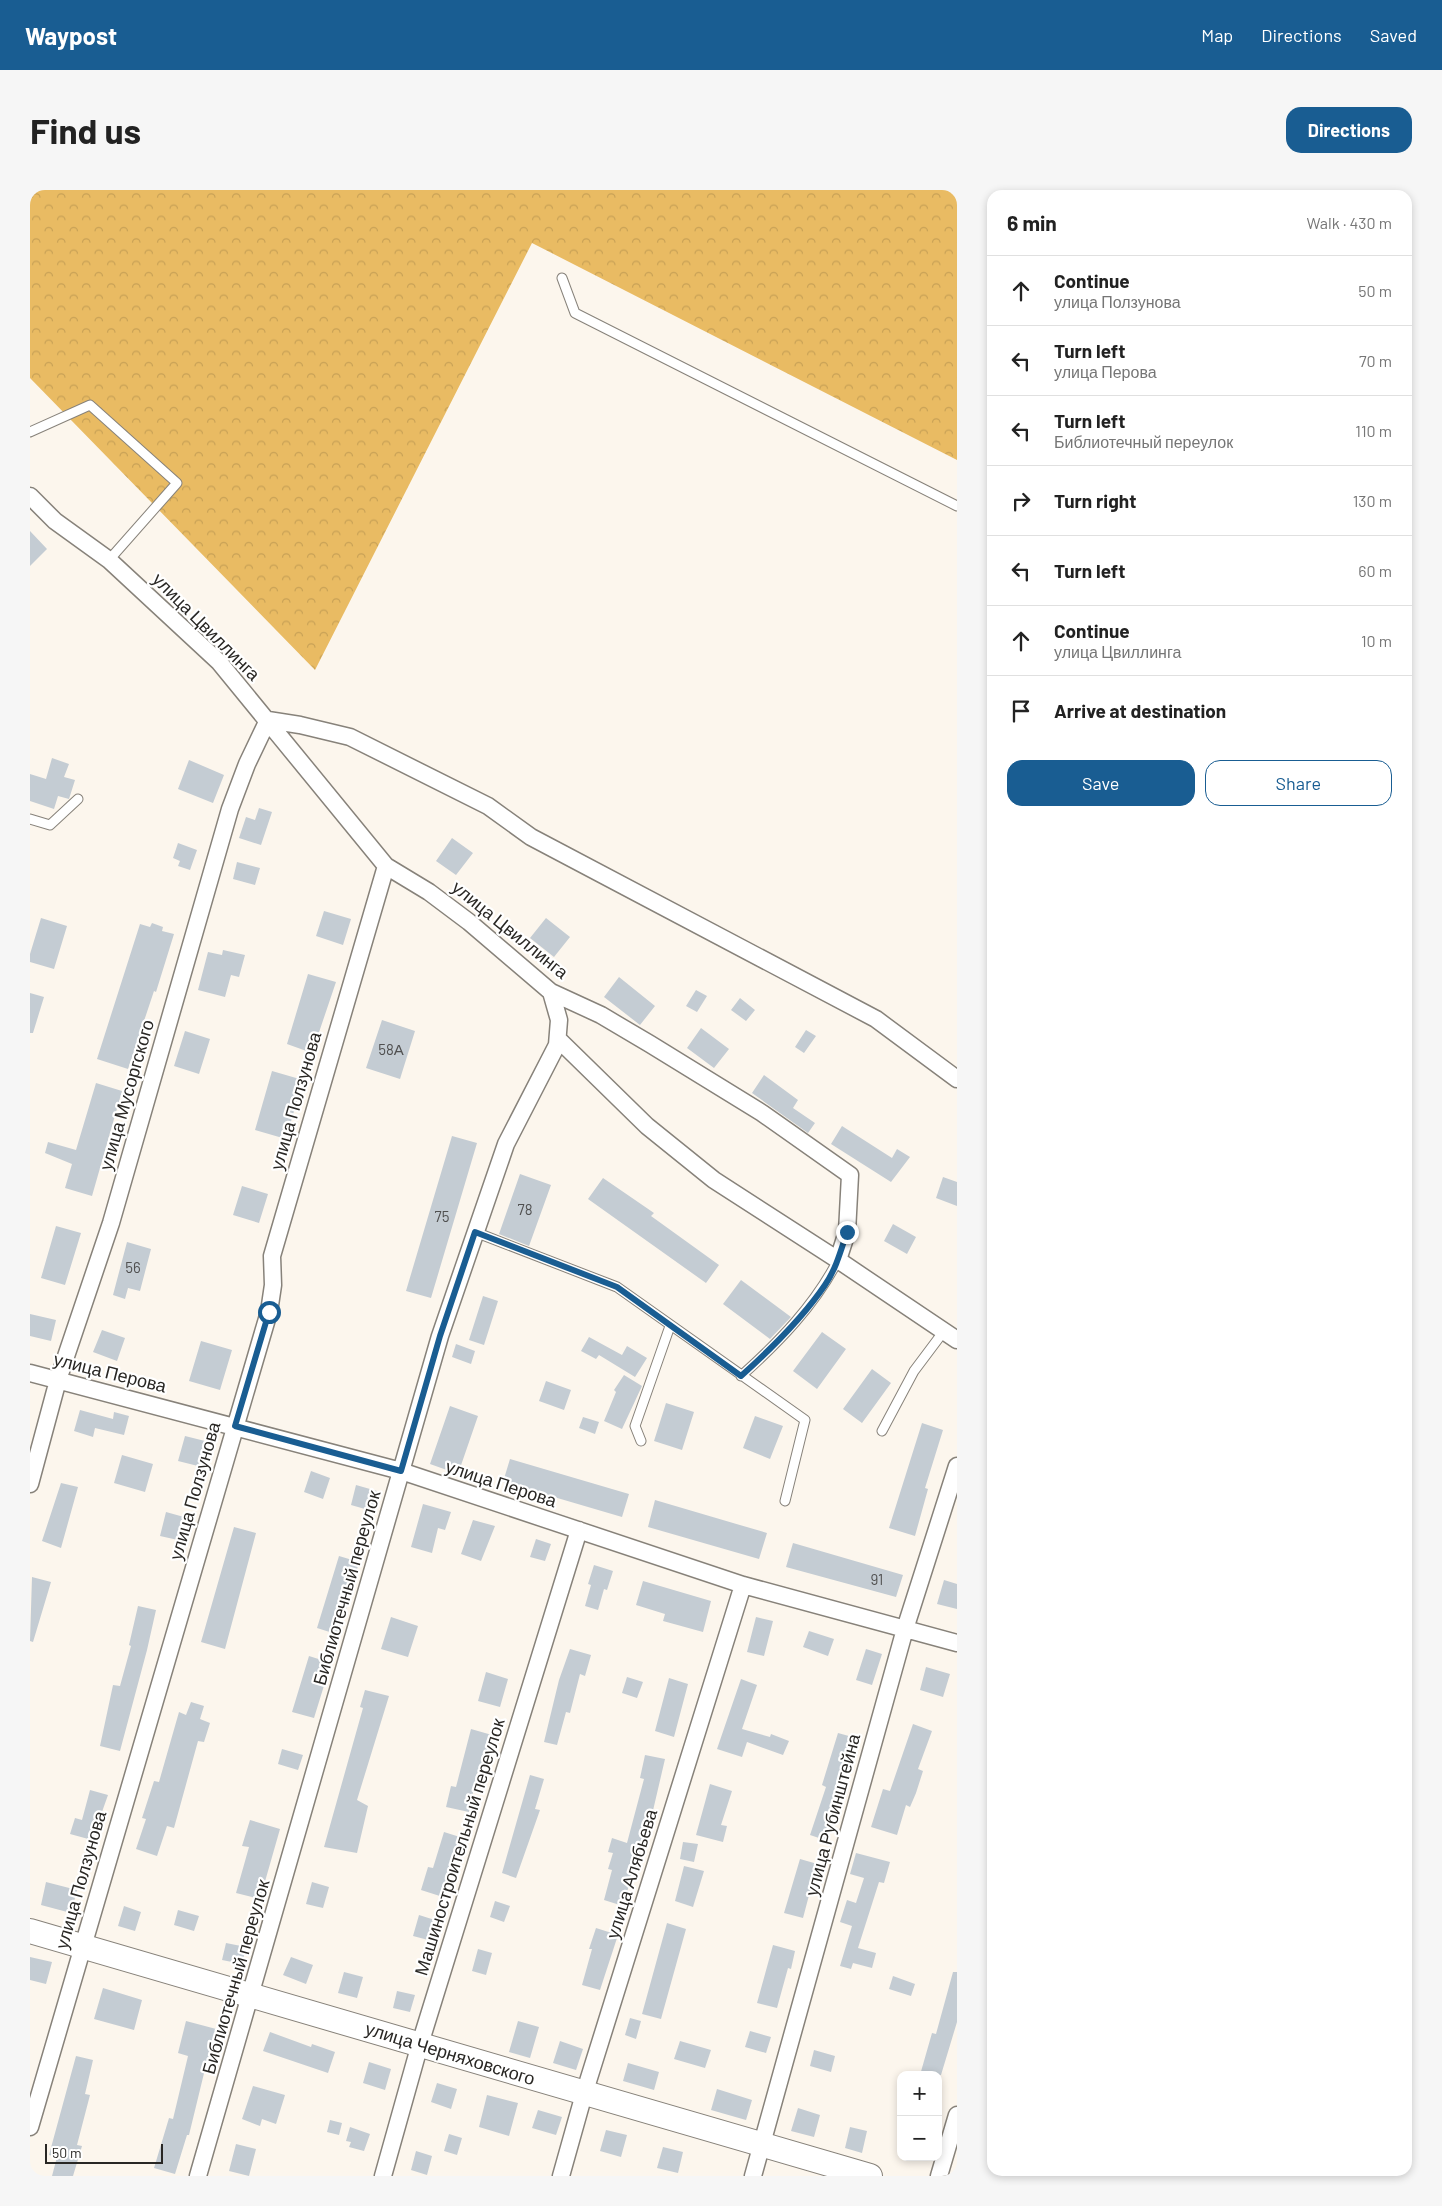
<!DOCTYPE html>
<meta charset="utf-8">
<style>
body{margin:0;font-family:Barlow,sans-serif;background:#f6f6f6;color:#222}
.controls{position:absolute;right:15px;bottom:15px;display:grid;overflow:hidden;border-radius:10px;box-shadow:0 2px 8px #0003}
.controls button{width:45px;height:45px;display:grid;place-items:center;padding:0;border:0;border-bottom:1px solid #e0e0e0;background:#fff;color:#222;font:25px sans-serif}
.scale{position:absolute;left:15px;bottom:12px;width:118px;box-sizing:border-box;padding-left:5px;border:2px solid #292724;border-top:0;font-size:14px;line-height:18px;white-space:nowrap;color:#292724;-webkit-text-stroke:4px #fff;paint-order:stroke}
.stop{position:absolute;width:15px;height:15px;margin:-11px;border:4px solid #195d92;border-radius:50%;background:#fff}
.stop.end{background:#195d92;border-color:#fff;box-shadow:0 1px 5px #0008}
.list{margin:0;padding:0;list-style:none}
h2{display:flex;justify-content:space-between;align-items:center;height:65px;margin:0;padding:0 20px;font-size:21px}
h2 small{font-size:16px;font-weight:400;color:#767676}
.list li{display:grid;grid-template-columns:32px 1fr auto;gap:15px;align-items:center;box-sizing:border-box;height:70px;padding:0 20px;border-top:1px solid #e0e0e0}
.list b{display:block;font-size:19px;white-space:nowrap}
.list p{margin:0;font-size:16px;white-space:nowrap;color:#767676}
.list em{font-size:16px;font-style:normal;color:#767676}
.actions{display:flex;gap:10px;padding:15px 20px}
.actions a{flex:1;padding:11px 0;border:1px solid #195d92;border-radius:15px;text-align:center;font-size:18px;color:#195d92}
.actions .main{background:#195d92;color:#fff}
.icon{flex:none;width:28px;height:28px;fill:none;stroke:currentColor;stroke-width:2;stroke-linecap:round;stroke-linejoin:round}
.map{position:relative;flex:none;width:927px;height:1986px;overflow:hidden;border-radius:15px}
header{display:flex;align-items:center;gap:30px;box-sizing:border-box;height:70px;padding:0 25px;background:#195d92;color:#fff}
header strong{font-size:24px}
nav{display:flex;gap:28px;margin-inline-start:auto;font-size:18px}
.intro{display:flex;align-items:center;justify-content:space-between;box-sizing:border-box;height:120px;padding:0 30px}
h1{margin:0;font-size:35px}
.button{padding:12px 22px;border-radius:15px;background:#195d92;color:#fff;font-size:18px;font-weight:700}
main{display:flex;gap:30px;padding:0 30px}
aside{flex:1;background:#fff;border-radius:15px;box-shadow:0 2px 8px #0003}
.map>svg:first-child{display:block}
</style>
<header>
<strong>Waypost</strong>
<nav><a>Map</a><a>Directions</a><a>Saved</a></nav>
</header>
<div class="intro"><h1>Find us</h1><a class="button">Directions</a></div>
<main>
<div class="map">
<svg width="927" height="1986" viewBox="0 0 927 1986">
<defs>
<pattern id="forest-crowns" width="20" height="18" patternUnits="userSpaceOnUse" patternTransform="scale(1.25)"><rect width="20" height="18" fill="#e9bb63"/><path d="M2 6a3 3 0 1 1 6 0M12 15a3 3 0 1 1 6 0" fill="none" stroke="#c8a156"/></pattern>
</defs>
<rect width="100%" height="100%" fill="#fcf6ed"/>
<path fill="url(#forest-crowns)" d="M0,0H927V270L502,53L285,480L0,188Z"/>
<path fill="#c4ccd3" d="M0,341L17,359L0,376Z
M22,568L39,574L34,587L45,590L39,609L28,606L24,619L0,611V584L16,589Z
M159,570L194,585L183,613L148,599Z
M229,618L242,622L231,655L209,648L216,627L225,630Z
M422,648L443,663L426,685L406,671Z
M148,653L167,660L160,680L148,676L150,671L143,668Z
M207,672L230,678L225,695L203,689Z
M294,721L321,729L313,755L286,746Z
M11,728L37,736L24,779L0,772V764Z
M516,728L540,747L524,767L500,748Z
M122,733L133,737L132,741L144,744L126,802L124,801L98,879L67,869L110,734L120,737Z
M193,760L215,765L209,787L201,785L195,807L168,800L178,762L192,765Z
M278,784L306,792L282,863L257,854Z
M589,787L625,816L610,835L574,807Z
M666,800L677,806L667,822L656,816Z
M0,803L14,807L3,843H0Z
M710,808L725,820L716,831L701,820Z
M352,830L385,841L370,889L336,878Z
M671,838L699,859L684,878L657,858Z
M776,840L786,846L774,863L765,857Z
M155,841L180,849L169,884L144,876Z
M242,881L273,890L256,949L225,940Z
M734,885L768,910L763,918L785,933L778,943L722,903Z
M66,893L92,901L62,1006L35,998L42,974L15,963L18,952L46,960Z
M812,936L862,968L867,959L880,967L861,992L801,954Z
M422,946L447,953L401,1108L376,1101Z
M490,984L521,995L499,1056L469,1044Z
M913,987L927,992V1016L906,1008Z
M573,988L624,1023L621,1026L689,1075L676,1093L558,1009Z
M212,996L238,1004L229,1033L203,1025Z
M863,1034L886,1047L877,1064L854,1051Z
M26,1036L51,1043L35,1095L11,1088Z
M97,1052L121,1059L110,1101L98,1098L95,1109L83,1105Z
M711,1090L761,1127L740,1149L693,1114Z
M453,1106L468,1111L454,1155L439,1150Z
M0,1124L26,1130L21,1151L0,1146Z
M72,1140L95,1148L87,1171L63,1162Z
M792,1142L816,1159L787,1199L763,1181Z
M559,1147L592,1165L597,1156L617,1168L605,1187L569,1165L566,1169L551,1161Z
M171,1151L202,1160L190,1200L159,1191Z
M426,1154L445,1161L441,1174L422,1167Z
M842,1179L861,1193L832,1233L813,1219Z
M594,1185L612,1196L592,1239L574,1231L586,1202L584,1200Z
M516,1191L541,1200L534,1220L509,1211Z
M636,1213L664,1222L652,1260L624,1251Z
M420,1216L448,1226L428,1284L400,1274Z
M50,1220L83,1229L84,1222L99,1226L94,1245L65,1238L63,1247L44,1241Z
M725,1226L753,1236L740,1269L713,1258Z
M553,1227L569,1232L565,1244L549,1238Z
M892,1233L913,1240L895,1298L898,1299L885,1346L859,1338Z
M155,1246L175,1251L168,1276L148,1271Z
M92,1265L123,1274L115,1302L84,1293Z
M480,1269L599,1304L592,1327L473,1292Z
M281,1281L300,1288L293,1309L274,1302Z
M31,1293L48,1297L31,1358L12,1351Z
M326,1295L347,1301L342,1321L321,1315Z
M625,1310L737,1343L729,1369L618,1337Z
M393,1314L421,1322L415,1340L408,1338L402,1363L381,1357Z
M136,1322L154,1327L148,1350L130,1346Z
M443,1330L465,1336L451,1371L431,1364Z
M204,1337L226,1343L195,1459L171,1452Z
M506,1349L521,1354L515,1371L500,1367Z
M763,1353L873,1385L866,1407L756,1377Z
M309,1366L329,1372L309,1445L287,1438Z
M564,1375L583,1381L577,1400L574,1399L568,1420L555,1416L561,1395L558,1394Z
M2,1387L21,1392L3,1452L0,1451Z
M914,1390L927,1394V1419L907,1414Z
M613,1391L681,1411L673,1442L633,1431L635,1424L606,1415Z
M108,1416L126,1420L117,1460L90,1561L70,1556L83,1495L90,1496L101,1456L99,1455Z
M361,1427L388,1436L378,1467L351,1459Z
M726,1427L743,1431L734,1466L717,1462Z
M779,1441L804,1449L798,1466L773,1457Z
M540,1459L561,1465L555,1486L550,1484L540,1523L536,1522L527,1555L514,1552L529,1490Z
M836,1459L852,1464L842,1495L826,1490Z
M279,1466L301,1473L284,1528L262,1522Z
M896,1477L920,1484L913,1507L890,1500Z
M456,1482L478,1489L470,1517L448,1511Z
M597,1487L613,1492L607,1508L592,1503Z
M639,1488L658,1494L644,1547L625,1541Z
M711,1489L727,1495L712,1539L740,1547L741,1544L759,1551L753,1565L717,1552L712,1567L687,1559Z
M335,1500L359,1506L327,1610L338,1616L327,1663L294,1657L333,1518L330,1517Z
M161,1512L174,1516L170,1529L180,1533L174,1552L168,1551L144,1638L137,1636L127,1666L106,1659L116,1629L112,1628L124,1591L129,1592L149,1522L156,1525Z
M883,1534L902,1541L888,1579L893,1581L886,1603L880,1617L876,1615L867,1645L841,1637L853,1599L860,1601Z
M441,1539L462,1545L451,1584L447,1583L439,1622L416,1617L421,1596L426,1597Z
M808,1543L826,1548L795,1650L780,1645L796,1597L792,1595Z
M252,1559L273,1565L268,1580L248,1574Z
M615,1565L635,1569L618,1642L604,1678L593,1716L574,1710L582,1680L578,1679L583,1663L578,1662L582,1648L597,1653L614,1589L610,1588Z
M500,1585L514,1589L505,1619L510,1620L486,1688L472,1683Z
M680,1594L702,1601L691,1635L697,1636L693,1652L666,1645Z
M60,1600L78,1605L62,1650L40,1644L45,1628L52,1630Z
M220,1630L250,1639L230,1709L206,1703L219,1657L212,1656Z
M414,1642L433,1648L413,1707L391,1700L398,1677L403,1678Z
M653,1652L668,1654L664,1672L650,1669Z
M826,1663L860,1672L854,1693L849,1692L828,1758L846,1763L842,1778L823,1773L821,1779L810,1776L822,1736L810,1732L817,1710L826,1713L834,1688L820,1684Z
M770,1669L791,1675L785,1695L782,1694L773,1728L754,1723Z
M654,1676L674,1681L663,1717L645,1711Z
M16,1692L47,1700L41,1723L11,1715Z
M282,1692L299,1697L293,1718L276,1714Z
M465,1711L480,1716L474,1732L460,1727Z
M94,1716L111,1722L105,1741L88,1736Z
M148,1720L169,1726L164,1741L144,1735Z
M389,1725L408,1731L402,1751L383,1746Z
M637,1733L656,1739L631,1829L612,1824Z
M566,1738L588,1745L570,1800L552,1795L562,1759H559Z
M196,1753L216,1757L212,1774L192,1770Z
M743,1755L765,1761L761,1779L758,1778L747,1818L727,1813Z
M448,1759L462,1763L456,1785L442,1781Z
M0,1767L22,1772L16,1794L0,1790Z
M261,1767L283,1775L276,1794L253,1785Z
M314,1782L333,1787L327,1808L308,1803Z
M923,1782H927V1832L911,1885H890L902,1843L906,1844Z
M863,1786L885,1794L881,1806L859,1799Z
M73,1798L112,1810L104,1840L64,1829Z
M367,1801L385,1805L380,1822L363,1818Z
M600,1828L611,1831L606,1849L595,1845Z
M156,1831L190,1840L181,1872L177,1871L159,1945H157L145,1984L124,1978L139,1928L143,1929L158,1866L148,1863Z
M488,1831L509,1837L500,1868L479,1862Z
M720,1841L741,1847L736,1863L715,1857Z
M240,1842L281,1857L282,1854L305,1862L298,1883L233,1861Z
M530,1851L553,1859L546,1880L523,1873Z
M650,1851L681,1860L675,1878L644,1869Z
M784,1860L805,1866L801,1882L780,1876Z
M46,1866L63,1870L55,1904L60,1905L47,1955L52,1956L43,1986H22L27,1967L19,1965Z
M339,1872L361,1879L355,1900L333,1893Z
M598,1873L629,1882L624,1900L593,1891Z
M407,1893L427,1899L421,1919L401,1912Z
M223,1896L255,1905L246,1934L232,1929L230,1936L212,1929Z
M687,1899L722,1910L716,1930L681,1920Z
M457,1905L488,1913L479,1946L449,1937Z
M768,1918L790,1925L784,1947L761,1941Z
M508,1920L532,1927L526,1945L502,1938Z
M300,1930L312,1933L309,1945L297,1942Z
M320,1937L340,1944L334,1961L319,1957L321,1952L316,1951Z
M820,1937L837,1941L832,1963L815,1958Z
M576,1940L597,1945L591,1967L570,1961Z
M419,1944L432,1948L427,1965L414,1961Z
M206,1954L226,1959L219,1986L199,1981Z
M633,1957L653,1962L648,1983L627,1978Z
M386,1961L402,1966L397,1985L381,1980Z"/>
<g fill="none" stroke-linecap="round" stroke-linejoin="round">
<g stroke="#87827a" stroke-width="11">
<path id="lane" d="M532,88L545,123L927,316
M0,242L60,215L147,293L79,370
M0,629L20,635L48,609
M445,1042L587,1097L775,1230L755,1311
M711,1186C749,1152 785,1115 808,1070
M852,1241L884,1181L914,1141
M611,1251L605,1236L640,1136"/>
</g>
<g stroke="#87827a" stroke-width="19">
<path id="street" d="M0,306L25,331L79,370L189,472L356,676L399,702L439,732L521,802L571,825L620,854L732,923L820,985L817,1042L808,1070L927,1150
M528,849L617,936L684,990L808,1070
M0,1183L371,1281L713,1395L927,1453
M0,1294L28,1190L81,1033L200,619L217,574L238,530L270,535L320,547L458,616L501,647L846,829L927,889
M0,1937L239,1122L243,1095L242,1066L356,676
M168,1986L410,1146L476,954L527,855L529,830L521,802
M353,1986L390,1854L549,1340
M531,1986L554,1904L713,1395
M723,1986L875,1439L927,1276
M909,1986L927,1925"/>
</g>
<g stroke="#87827a" stroke-width="26">
<path id="secondary" d="M0,1741L840,1986"/>
</g>
<use href="#lane" stroke="#fff" stroke-width="9"/>
<use href="#street" stroke="#fff" stroke-width="16"/>
<use href="#secondary" stroke="#fff" stroke-width="24"/>
</g>
<g fill="none" stroke-linecap="round" stroke-linejoin="round">
<path stroke="#195d92" stroke-width="6" d="M239,1122L205,1236L371,1281L410,1146L445,1042L587,1097L711,1186C741,1159 772,1129 795,1095C806,1079 811,1060 817,1042"/>
</g>
<g text-anchor="middle" stroke-width="4.5" stroke-linejoin="round" paint-order="stroke">
<g font-size="15" fill="#505050">
<text x="361" y="865">58А</text>
<text x="495" y="1025">78</text>
<text x="412" y="1032">75</text>
<text x="103" y="1083">56</text>
<text x="847" y="1395">91</text>
</g>
<g font-size="18" fill="#292724" stroke="#fff">
<text transform="translate(176 437) rotate(45)" y="6">улица Цвиллинга</text>
<text transform="translate(480 740) rotate(39)" y="6">улица Цвиллинга</text>
<text transform="translate(97 905) rotate(-74)" y="6">улица Мусоргского</text>
<text transform="translate(266 911) rotate(-74)" y="6">улица Ползунова</text>
<text transform="translate(80 1183) rotate(14)" y="6">улица Перова</text>
<text transform="translate(471 1294) rotate(18)" y="6">улица Перова</text>
<text transform="translate(165 1301) rotate(-74)" y="6">улица Ползунова</text>
<text transform="translate(317 1398) rotate(-74)" y="6">Библиотечный переулок</text>
<text transform="translate(803 1625) rotate(-75)" y="6">улица Рубинштейна</text>
<text transform="translate(430 1657) rotate(-73)" y="6">Машиностроительный переулок</text>
<text transform="translate(602 1684) rotate(-73)" y="6">улица Алябьева</text>
<text transform="translate(51 1690) rotate(-74)" y="6">улица Ползунова</text>
<text transform="translate(206 1787) rotate(-74)" y="6">Библиотечный переулок</text>
<text transform="translate(420 1864) rotate(17)" y="6">улица Черняховского</text>
</g>
</g>
</svg>
<div class="controls">
<button>+</button>
<button>−</button>
</div>
<div class="scale">50 m</div>
<div class="stop" style="left:239px;top:1122px"></div>
<div class="stop end" style="left:817px;top:1042px"></div>
</div>
<aside>
<h2>6 min<small>Walk · 430 m</small></h2>
<ul class="list">
<li><svg class="icon" aria-label="ahead" viewBox="0 0 24 24"><path d="M12 20V5M6 11l6-6 6 6"/></svg><div><b>Continue</b><p>улица Ползунова</p></div><em>50 m</em></li>
<li><svg class="icon" aria-label="left" viewBox="0 0 24 24"><path d="M17 20v-9H6M10 6l-5 5 5 5"/></svg><div><b>Turn left</b><p>улица Перова</p></div><em>70 m</em></li>
<li><svg class="icon" aria-label="left" viewBox="0 0 24 24"><path d="M17 20v-9H6M10 6l-5 5 5 5"/></svg><div><b>Turn left</b><p>Библиотечный переулок</p></div><em>110 m</em></li>
<li><svg class="icon" aria-label="right" viewBox="0 0 24 24"><path d="M7 20v-9h11M14 6l5 5-5 5"/></svg><div><b>Turn right</b></div><em>130 m</em></li>
<li><svg class="icon" aria-label="left" viewBox="0 0 24 24"><path d="M17 20v-9H6M10 6l-5 5 5 5"/></svg><div><b>Turn left</b></div><em>60 m</em></li>
<li><svg class="icon" aria-label="ahead" viewBox="0 0 24 24"><path d="M12 20V5M6 11l6-6 6 6"/></svg><div><b>Continue</b><p>улица Цвиллинга</p></div><em>10 m</em></li>
<li><svg class="icon" aria-label="arrive" viewBox="0 0 24 24"><path d="M6 21V4h12l-3 4 3 4H6"/></svg><div><b>Arrive at destination</b></div></li>
</ul>
<div class="actions"><a class="main">Save</a><a>Share</a></div>
</aside>
</main>
